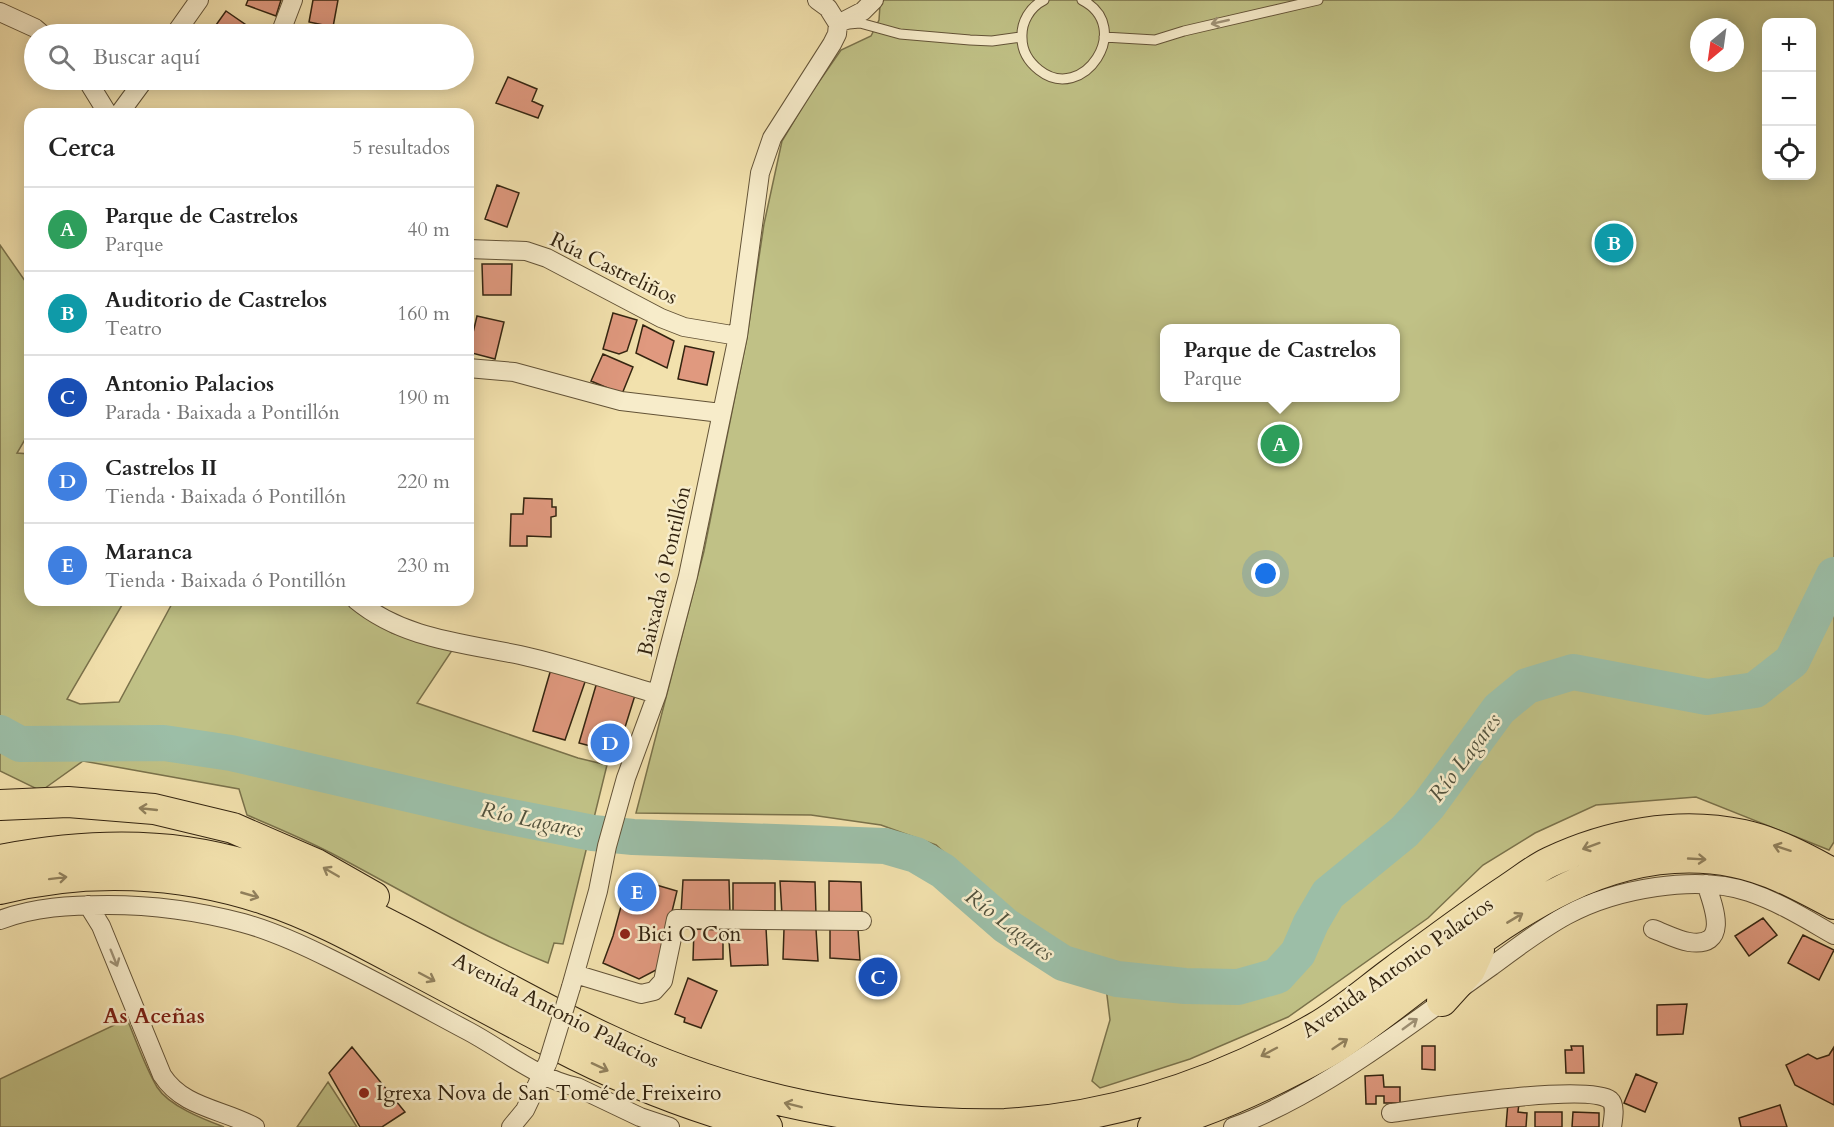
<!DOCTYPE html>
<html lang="es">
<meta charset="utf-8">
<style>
body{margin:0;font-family:Cardo,serif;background:#f6f6f6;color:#222}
.controls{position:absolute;right:18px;top:18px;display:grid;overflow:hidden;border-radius:12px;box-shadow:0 3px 15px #0003}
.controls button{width:54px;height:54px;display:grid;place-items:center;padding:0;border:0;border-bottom:2px solid #e0e0e0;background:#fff;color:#222;font:30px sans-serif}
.compass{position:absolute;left:1690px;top:18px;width:54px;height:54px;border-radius:50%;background:#fff;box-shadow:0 3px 15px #0003;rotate:209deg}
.you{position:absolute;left:1266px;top:574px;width:21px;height:21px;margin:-15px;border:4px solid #fff;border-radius:50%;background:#1a73e8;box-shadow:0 0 0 9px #1a73e833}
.badge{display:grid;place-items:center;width:39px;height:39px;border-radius:50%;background:#ea580c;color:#fff;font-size:20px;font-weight:700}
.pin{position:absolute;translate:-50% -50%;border:3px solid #fff;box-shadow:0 2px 6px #0006}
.popup{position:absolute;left:1160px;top:324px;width:240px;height:78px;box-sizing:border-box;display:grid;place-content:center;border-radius:12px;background:#fff;filter:drop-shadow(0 2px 4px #0005);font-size:20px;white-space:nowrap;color:#767676}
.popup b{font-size:22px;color:#222}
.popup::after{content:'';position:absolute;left:50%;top:100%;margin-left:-12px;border:12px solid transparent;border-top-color:#fff}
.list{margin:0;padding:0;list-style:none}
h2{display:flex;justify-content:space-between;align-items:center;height:78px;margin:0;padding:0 24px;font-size:26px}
h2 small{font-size:20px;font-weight:400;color:#767676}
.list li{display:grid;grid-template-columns:39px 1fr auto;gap:18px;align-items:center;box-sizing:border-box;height:84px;padding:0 24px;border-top:2px solid #e0e0e0}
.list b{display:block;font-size:22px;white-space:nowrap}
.list p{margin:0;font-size:20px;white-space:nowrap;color:#767676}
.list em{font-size:20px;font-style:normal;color:#767676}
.icon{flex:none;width:33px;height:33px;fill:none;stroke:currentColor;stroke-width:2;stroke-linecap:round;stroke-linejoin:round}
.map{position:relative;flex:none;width:1834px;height:1127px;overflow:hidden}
.search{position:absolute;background:#fff;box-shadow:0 3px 15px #0003;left:24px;top:24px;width:450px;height:66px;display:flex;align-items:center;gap:15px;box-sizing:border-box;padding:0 21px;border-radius:33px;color:#767676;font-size:22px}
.panel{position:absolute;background:#fff;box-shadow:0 3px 15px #0003;left:24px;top:108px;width:450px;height:498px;border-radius:18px}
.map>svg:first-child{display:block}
</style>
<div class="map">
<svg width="1834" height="1127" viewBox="0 0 1834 1127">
<rect width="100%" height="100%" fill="#f2e1ad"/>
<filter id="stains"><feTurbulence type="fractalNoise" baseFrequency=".00333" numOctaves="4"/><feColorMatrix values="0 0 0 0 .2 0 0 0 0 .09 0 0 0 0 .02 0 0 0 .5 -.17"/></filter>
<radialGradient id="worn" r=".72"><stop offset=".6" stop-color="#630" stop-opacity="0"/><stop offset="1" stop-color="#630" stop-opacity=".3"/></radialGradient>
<path fill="#c0c186" stroke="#7a724b" stroke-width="1.5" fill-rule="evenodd" d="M884,0H1834V842L1829,850L1696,797L1596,805L1535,833L1483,865L1428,918L1288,1017L1190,1059L1100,1088L1092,1081L1110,1020L1103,963L1068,947L1017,919L936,845L881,825L811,815L636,813L704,551L747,337L764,224L782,141L809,96L841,50L871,36L879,20L880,5ZM1766,22H1812V176H1766ZM1699,27H1735V63H1699ZM1164,328H1396V398H1164Z
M0,245L30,288V431L17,453L30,454V600H125L67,699L80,704L119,702L174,600H343L392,633L453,649L417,703L578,758L607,765L563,944L554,943L548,963C471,932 403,891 331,853C304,839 275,827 247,815L239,789L83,761L41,791L0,771Z
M127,1019C136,1040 145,1067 157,1087C169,1106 203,1119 224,1127H0V1079Z
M328,1082L357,1127H297Z"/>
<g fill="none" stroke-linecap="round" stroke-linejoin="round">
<path stroke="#9cbea7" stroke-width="36" d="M0,733L20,744L164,743L231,753L486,812L593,833L633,837L885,846L916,855L943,871L1006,926L1063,963L1117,979L1185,986L1238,987L1277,976L1298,953L1311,923L1328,894L1404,832L1428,806L1499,709L1527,686L1573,672L1707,697L1755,690L1792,661L1834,575"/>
</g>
<path fill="#e0997f" stroke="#332410" stroke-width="1.5" d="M248,0H281L276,16L246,5Z
M313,0H338L333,27L309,22Z
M226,11L249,27L243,34H215L211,32Z
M508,77L537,89L532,101L543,106L538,118L496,103Z
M497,185L519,193L507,227L485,219Z
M482,264H512L511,295H483Z
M613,313L637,320L627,351L619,354L603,349Z
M477,316L504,322L495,359L468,352V336L472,337Z
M643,325L674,341L667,368L636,353Z
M685,346L714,352L707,385L678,379Z
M603,354L633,367L622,394L591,381Z
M524,498L552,499V507H556V516L551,517V537L527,536V546H510L511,514H523Z
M551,669L586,679L565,740L533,731Z
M597,682L636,692L617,753L579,743Z
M629,877L677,891L658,969L639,979L603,963L613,936Z
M683,880H729L730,913H681Z
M780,881L815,882L816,915H782Z
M829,881L861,882L862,913H829Z
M733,883H775V913L733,911Z
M1763,918L1777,935L1749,956L1735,936Z
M728,928H766L768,965L731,966Z
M830,928L858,929L860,960L830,958Z
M694,929L723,930V959L693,960Z
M784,929H816L818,961L783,959Z
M1803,935L1834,950L1819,980L1788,963Z
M688,978L717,991L701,1028L684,1022L685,1018L675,1014Z
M1687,1004L1683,1034L1657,1035V1005Z
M1422,1046H1435V1070L1422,1069Z
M1571,1046H1583L1584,1073H1566L1565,1050H1572Z
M352,1047L405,1112L382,1127H360L329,1073Z
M1834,1047V1105L1795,1085L1786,1065L1808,1054L1817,1059L1829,1055Z
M1636,1074L1657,1083L1645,1112L1624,1103Z
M1383,1075L1384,1087H1400V1103H1384V1096H1376V1104H1366L1365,1076Z
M1508,1102L1519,1103L1518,1112L1527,1113L1526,1127H1506Z
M1780,1105L1787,1127H1741L1739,1118Z
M1535,1112H1562V1127H1535Z
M1573,1112L1599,1113V1127H1572Z"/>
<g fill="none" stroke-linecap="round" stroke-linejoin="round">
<g stroke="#635337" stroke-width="11">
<path id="lane" d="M1044,0C1030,7 1021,22 1022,38C1022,52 1029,62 1039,70C1083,105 1135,27 1082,0
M849,24L860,23L900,34L970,40L992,41L1021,37
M1104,37L1155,40L1184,31L1318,0"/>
</g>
<g stroke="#635337" stroke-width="20">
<path id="street" d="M817,0L828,8L838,24
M0,12L35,28L42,34
M838,24L863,11L874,0
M175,34L199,0
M280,34L293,0
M87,80L108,114
M119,114L144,80
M468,249L526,251L547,258L661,318L684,327L738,336
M468,368L514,372L621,401L721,413
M356,600C403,639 463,643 520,655C566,665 612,681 657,694
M88,905L101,926L162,1075C183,1108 223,1109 255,1127
M0,920C34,907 71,905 108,905C154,905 198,911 243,923C273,931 303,945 331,959C378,982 423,1007 468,1031C502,1049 540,1080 577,1087L640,1117L670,1127
M1653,929C1664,933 1677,940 1689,942C1730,948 1714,907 1706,884
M575,974L641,994L654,991L663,981L676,919L862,921
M571,987L598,891L607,846L626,778L657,694L688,576L738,336L760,173L772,138L832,44L837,34L838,24
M1391,1113C1426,1108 1588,1083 1610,1100C1616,1105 1613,1120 1612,1127
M511,1127L525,1110L547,1064
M1233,1127C1275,1112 1325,1083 1362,1058C1406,1029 1448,997 1492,966C1516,948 1541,929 1567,915C1615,889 1696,874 1749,892C1779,902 1806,919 1834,935"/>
</g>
<g stroke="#332410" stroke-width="32">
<path id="primary" d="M0,805L68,802L154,809L233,828L316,864L374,897
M0,860C62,848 124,843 187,852C271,864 344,901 418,940C482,974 545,1011 611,1041C734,1099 869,1127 1005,1124C1115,1118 1220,1082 1315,1028C1343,1012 1369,989 1395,970C1433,942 1470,914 1508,889C1522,880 1535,869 1550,862C1609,834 1679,821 1743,835C1775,842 1805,858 1834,874
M0,889C87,867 179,871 264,899C310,914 353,937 396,960C449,988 502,1017 556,1045C623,1080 693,1108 767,1127
M1442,1001L1470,970L1479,950
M1153,1127C1205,1113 1252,1092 1300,1067C1313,1060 1327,1053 1339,1045C1456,966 1578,831 1734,862C1770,869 1802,887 1834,904"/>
</g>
<use href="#lane" stroke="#f7ecca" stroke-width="9"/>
<use href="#street" stroke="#f7ecca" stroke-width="18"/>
<use href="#primary" stroke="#f2e1ad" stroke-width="30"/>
<g stroke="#635337" stroke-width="20" stroke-linecap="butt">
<path id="street-bridge" d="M548,1062L571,987"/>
</g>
<use href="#street-bridge" stroke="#f7ecca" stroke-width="18"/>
</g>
<defs><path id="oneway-shaft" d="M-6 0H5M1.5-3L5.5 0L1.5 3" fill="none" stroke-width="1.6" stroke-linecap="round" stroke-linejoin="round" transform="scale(1.5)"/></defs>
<g stroke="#9f9276">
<use href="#oneway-shaft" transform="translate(1220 22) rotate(167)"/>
<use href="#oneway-shaft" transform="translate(114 958) rotate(68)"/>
<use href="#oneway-shaft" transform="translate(1410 1024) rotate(-36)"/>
</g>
<g stroke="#92825e">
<use href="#oneway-shaft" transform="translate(148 809) rotate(-174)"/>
<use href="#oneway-shaft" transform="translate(1591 846) rotate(160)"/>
<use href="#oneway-shaft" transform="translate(1782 848) rotate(-162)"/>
<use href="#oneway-shaft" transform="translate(1697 859) rotate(3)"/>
<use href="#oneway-shaft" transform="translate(331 872) rotate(-150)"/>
<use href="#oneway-shaft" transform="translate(58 878) rotate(-7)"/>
<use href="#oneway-shaft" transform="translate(250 895) rotate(16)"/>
<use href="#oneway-shaft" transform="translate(1515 918) rotate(-31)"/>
<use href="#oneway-shaft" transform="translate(427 977) rotate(28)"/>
<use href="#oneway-shaft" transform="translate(1340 1044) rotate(-34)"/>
<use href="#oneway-shaft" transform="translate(1269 1052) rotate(152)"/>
<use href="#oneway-shaft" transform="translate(600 1067) rotate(25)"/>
<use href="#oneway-shaft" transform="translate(793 1105) rotate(-166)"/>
</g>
<g fill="#8f2418" stroke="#f7ecca" stroke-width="2">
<circle cx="625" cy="934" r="6"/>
<circle cx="364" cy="1093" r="6"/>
</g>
<g text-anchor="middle" stroke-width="5" stroke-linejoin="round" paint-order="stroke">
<g font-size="21" fill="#332410" stroke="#f7ecca">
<text transform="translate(614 268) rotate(26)" y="7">Rúa Castreliños</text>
<text transform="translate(664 571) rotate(-77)" y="7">Baixada ó Pontillón</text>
<text transform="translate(1397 967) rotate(-35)" y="7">Avenida Antonio Palacios</text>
<text transform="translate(556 1010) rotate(27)" y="7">Avenida Antonio Palacios</text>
</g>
<g font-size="21" fill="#332410" stroke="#f7ecca" text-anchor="start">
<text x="637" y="941">Bici O Con</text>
<text x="376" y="1100">Igrexa Nova de San Tomé de Freixeiro</text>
</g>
<g font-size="22" font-style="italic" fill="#52523d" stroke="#f7ecca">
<text transform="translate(1464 757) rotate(-53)" y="8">Río Lagares</text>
<text transform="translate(532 819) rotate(12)" y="8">Río Lagares</text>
<text transform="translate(1010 924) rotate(37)" y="8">Río Lagares</text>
</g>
<g font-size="22" font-weight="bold" fill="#7a1f14" stroke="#f7ecca">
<text x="154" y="1023">As Aceñas</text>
</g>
</g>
<rect width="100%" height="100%" filter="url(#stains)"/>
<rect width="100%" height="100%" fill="url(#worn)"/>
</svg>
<div class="controls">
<button>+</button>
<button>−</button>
<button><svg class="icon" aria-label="locate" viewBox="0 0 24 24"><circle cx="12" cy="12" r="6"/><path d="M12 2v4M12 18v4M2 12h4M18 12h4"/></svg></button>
</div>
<svg class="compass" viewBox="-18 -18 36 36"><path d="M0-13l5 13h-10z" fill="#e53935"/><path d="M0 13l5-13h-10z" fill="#767676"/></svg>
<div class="you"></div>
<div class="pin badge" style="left:1280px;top:444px;background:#2e9e5b">A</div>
<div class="popup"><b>Parque de Castrelos</b>Parque</div>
<div class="pin badge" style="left:1614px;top:243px;background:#0f9aa8">B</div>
<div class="pin badge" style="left:878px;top:977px;background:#1a4fb4">C</div>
<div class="pin badge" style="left:610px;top:743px;background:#3f7fe0">D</div>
<div class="pin badge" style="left:637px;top:892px;background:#3f7fe0">E</div>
<div class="search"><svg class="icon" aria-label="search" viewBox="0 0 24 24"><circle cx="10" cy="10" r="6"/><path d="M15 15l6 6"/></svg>Buscar aquí</div>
<section class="panel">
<h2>Cerca<small>5 resultados</small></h2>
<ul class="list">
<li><span class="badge" style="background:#2e9e5b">A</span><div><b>Parque de Castrelos</b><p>Parque</p></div><em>40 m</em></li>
<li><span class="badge" style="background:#0f9aa8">B</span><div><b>Auditorio de Castrelos</b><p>Teatro</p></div><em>160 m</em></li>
<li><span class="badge" style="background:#1a4fb4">C</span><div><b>Antonio Palacios</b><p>Parada · Baixada a Pontillón</p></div><em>190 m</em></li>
<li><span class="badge" style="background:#3f7fe0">D</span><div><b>Castrelos II</b><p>Tienda · Baixada ó Pontillón</p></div><em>220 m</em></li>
<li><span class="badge" style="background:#3f7fe0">E</span><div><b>Maranca</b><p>Tienda · Baixada ó Pontillón</p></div><em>230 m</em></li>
</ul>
</section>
</div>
